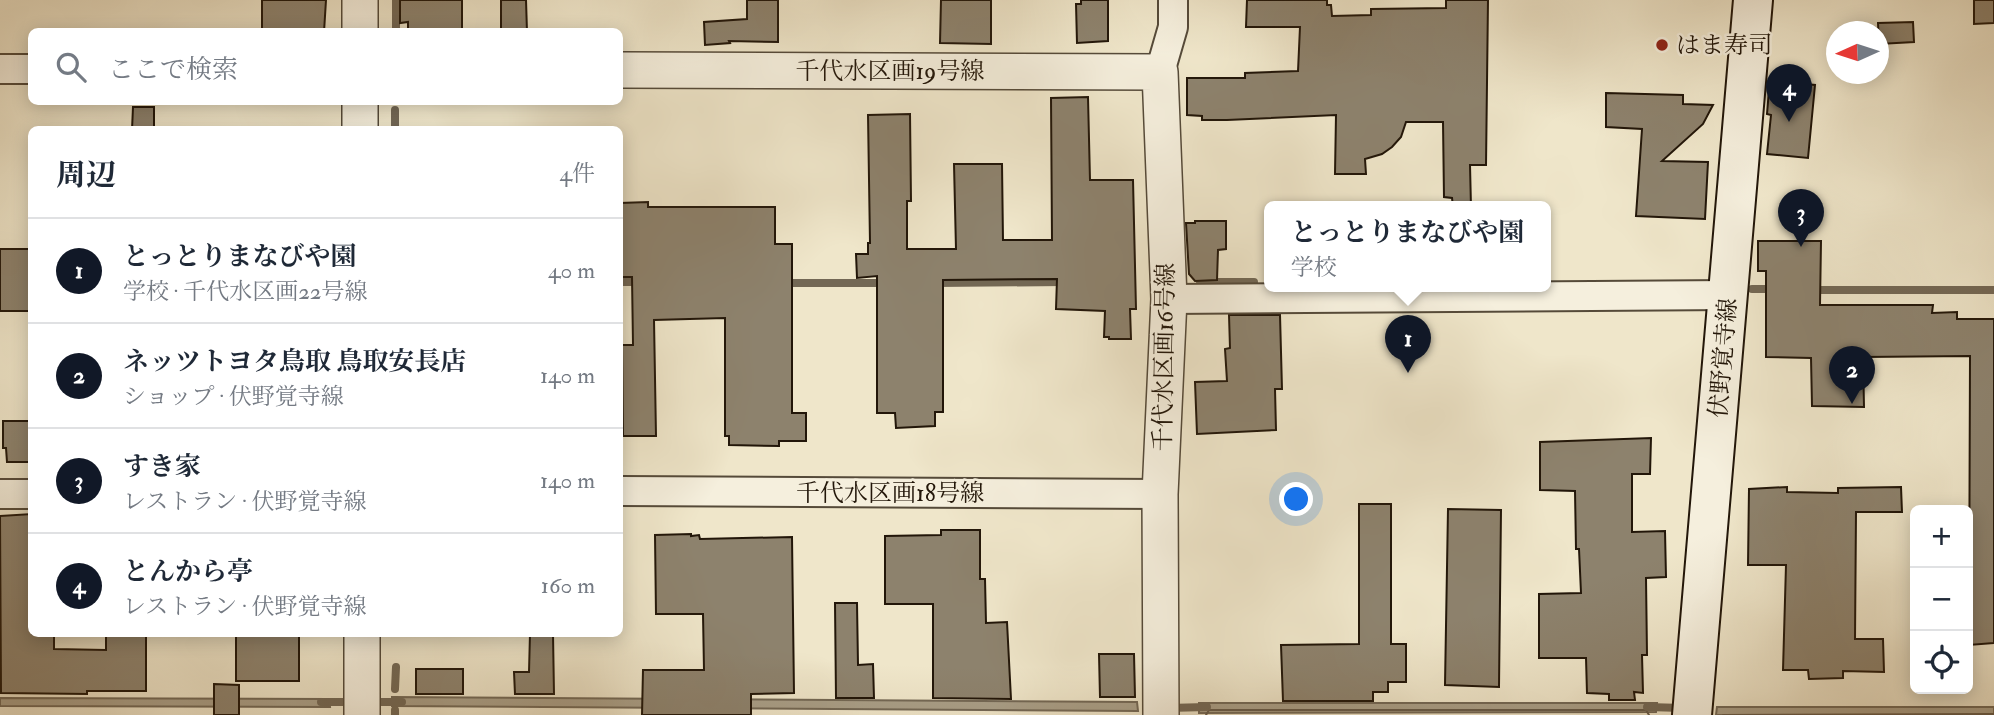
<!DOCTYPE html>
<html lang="ja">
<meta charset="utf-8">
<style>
body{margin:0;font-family:"IM FELL Double Pica","Noto Serif JP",serif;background:#f6f6f7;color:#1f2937}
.controls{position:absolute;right:21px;bottom:21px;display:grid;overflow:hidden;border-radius:10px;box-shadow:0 4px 18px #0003}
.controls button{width:63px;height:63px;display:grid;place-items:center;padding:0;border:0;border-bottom:2px solid #e0e1e3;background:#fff;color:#1f2937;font:35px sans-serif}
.compass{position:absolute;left:1826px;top:21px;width:63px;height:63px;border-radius:50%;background:#fff;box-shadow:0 4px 18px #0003;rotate:267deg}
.you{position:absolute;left:1297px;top:500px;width:24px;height:24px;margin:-18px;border:5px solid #fff;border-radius:50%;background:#1a73e8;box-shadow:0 0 0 10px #1a73e833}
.badge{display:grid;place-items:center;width:46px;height:46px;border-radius:50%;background:#111827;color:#fff;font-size:23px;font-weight:700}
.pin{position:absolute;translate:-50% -58px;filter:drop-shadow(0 2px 4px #0008)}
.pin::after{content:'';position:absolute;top:37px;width:24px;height:21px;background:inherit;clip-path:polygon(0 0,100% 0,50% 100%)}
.popup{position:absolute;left:1264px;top:201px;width:287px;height:91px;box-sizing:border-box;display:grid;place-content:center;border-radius:10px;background:#fff;filter:drop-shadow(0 2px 5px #0005);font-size:23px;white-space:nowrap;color:#747a83}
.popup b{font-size:26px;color:#1f2937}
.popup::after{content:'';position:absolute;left:50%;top:100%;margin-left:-14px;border:14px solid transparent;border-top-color:#fff}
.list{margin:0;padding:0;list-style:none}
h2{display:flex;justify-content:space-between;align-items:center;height:91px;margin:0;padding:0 28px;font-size:30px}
h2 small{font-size:23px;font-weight:400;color:#747a83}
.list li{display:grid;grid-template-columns:46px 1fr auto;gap:21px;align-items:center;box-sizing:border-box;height:105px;padding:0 28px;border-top:2px solid #e0e1e3}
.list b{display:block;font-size:26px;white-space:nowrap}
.list p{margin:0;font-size:23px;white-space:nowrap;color:#747a83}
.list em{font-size:23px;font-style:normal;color:#747a83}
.icon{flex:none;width:38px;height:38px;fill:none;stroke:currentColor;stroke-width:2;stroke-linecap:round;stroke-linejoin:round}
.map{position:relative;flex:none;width:1994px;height:715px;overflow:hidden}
.search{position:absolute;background:#fff;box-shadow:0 4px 18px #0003;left:28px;top:28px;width:595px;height:77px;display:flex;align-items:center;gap:18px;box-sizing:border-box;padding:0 24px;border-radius:10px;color:#747a83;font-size:26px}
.panel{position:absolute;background:#fff;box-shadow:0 4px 18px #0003;left:28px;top:126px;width:595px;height:511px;border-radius:10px}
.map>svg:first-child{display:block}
</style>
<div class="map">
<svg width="1994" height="715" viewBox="0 0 1994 715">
<rect width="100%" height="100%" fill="#efe6ca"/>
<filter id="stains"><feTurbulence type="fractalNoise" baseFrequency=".00286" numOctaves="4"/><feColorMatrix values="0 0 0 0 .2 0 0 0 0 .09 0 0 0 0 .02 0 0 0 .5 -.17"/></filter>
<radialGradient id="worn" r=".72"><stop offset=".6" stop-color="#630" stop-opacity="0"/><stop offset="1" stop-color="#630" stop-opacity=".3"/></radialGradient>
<path fill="#a99f88" stroke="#736855" stroke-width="2" d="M392,697L1137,702L1138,711L392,706Z
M0,698L329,699L330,707L0,706Z
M1199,703H1657L1656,712L1199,713Z
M1717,707H1994V715H1716Z"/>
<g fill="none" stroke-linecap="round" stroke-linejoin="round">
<path stroke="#665a48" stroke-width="2" d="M1206,715L1209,710H1646L1649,715
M1723,715L1994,714"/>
<path stroke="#736855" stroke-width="8" d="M396,32V0
M395,130V110
M620,282H642
M1200,282H1254
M784,283H887
M935,283L1065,282
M1752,289H1774
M1811,290H1994
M395,689L396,667
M321,702H353
M370,702H402
M1647,707L1683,708
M1168,708L1207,707
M395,710V715"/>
</g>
<path fill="#8d826d" stroke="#221609" stroke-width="2" d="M262,0H326L324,32H262Z
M400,0H462V32H408V22L400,23Z
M501,0H526L527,32H501Z
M747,0H778V42L729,41L730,43L705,45L704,22L747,19Z
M941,0H991V44L940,43Z
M1081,0H1108V41L1077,43L1076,4H1081Z
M1247,0H1327V5H1331L1332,16L1371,15V9L1446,8V0H1488L1486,165H1470L1471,207H1453L1452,198L1444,197L1443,122H1406L1401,137L1392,147L1382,154L1365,159L1366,174H1335L1336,115L1227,120H1202V116L1187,115V78H1245V73L1298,71L1300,27H1246Z
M1974,0H1994V23L1974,24Z
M1913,22L1914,42L1879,44L1878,23Z
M1784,82L1815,85L1808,158L1767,154L1771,115L1767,114L1769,90L1783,92Z
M1606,93L1683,95V104L1713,105L1703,124L1662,161L1708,162L1705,219L1636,216L1642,129L1606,127Z
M1088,97L1090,180H1133L1136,309H1130L1131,339H1109V337H1104L1105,311L1056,309L1057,279L943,280V412H935V426L896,428L895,413H877V276L857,278L856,254H868V243H870L868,115L910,114L911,201H907V249H956L954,164H1002L1003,240H1052L1051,98Z
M133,107H154V130H132Z
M648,202V207H775V244H792V413H806V441H779V446L729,445V436H725V318L654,320L656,436H623L622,345H633L632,277H620V203Z
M1195,221H1226V249L1218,250L1217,280L1195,281L1189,274L1186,223H1195Z
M1758,241H1821L1820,305H1933L1932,313L1957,312V319H1994V643L1969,645L1970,356L1863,357L1864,407L1812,406L1811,358L1766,357V271H1758Z
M0,249H32V311H0Z
M1229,315H1280L1282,389H1275L1276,430L1197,434L1195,382L1227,381L1225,349L1230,348Z
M3,421H32V462H7L6,448H3Z
M1651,438L1650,474H1632V532L1665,531L1666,577L1646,578L1647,655H1642L1643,693L1634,692L1635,700H1609V694L1587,693L1586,658H1539V594L1581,593L1579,549H1576L1575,491L1540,490V442Z
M1787,487V492L1838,493V488L1901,487L1902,512H1856L1855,639H1883L1884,672L1843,671V678L1809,679L1808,670H1783L1786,565H1748L1749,489Z
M1359,504H1391V644H1406V682H1388V692H1373V701H1283L1281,645L1359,644Z
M1448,509L1501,510L1499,687L1445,685Z
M32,514V634H54V649L106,650V634H146V691H87V694L1,693L0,516Z
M941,530H980V579H985L986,623L1007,622L1011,699L933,698V604H885V536L941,535Z
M691,534V536L699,535L700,539L792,537L794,693L751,694V715H642L643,670H704L703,614H656L655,535Z
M835,603H857L858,665L873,664L874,698H836Z
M236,634H299V681H236Z
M530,634H553L554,694H515L514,672H529Z
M1099,654H1134L1135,697H1100Z
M416,669H463V694H416Z
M214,684L239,685V715H214Z"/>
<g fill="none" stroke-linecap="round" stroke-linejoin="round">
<g stroke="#554a39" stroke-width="32">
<path id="minor" d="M0,69H32
M1160,72L1173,27V0
M1169,299L1729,295
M620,491L1160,494
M0,494H32"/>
</g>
<g stroke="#554a39" stroke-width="38">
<path id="tertiary" d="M360,0V32
M620,70L1160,72L1169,299L1160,494L1161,715
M360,102V130
M362,634V715"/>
</g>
<g stroke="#221609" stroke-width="42">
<path id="secondary" d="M1692,715L1753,0"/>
</g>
<use href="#minor" stroke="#f5efdd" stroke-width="28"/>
<use href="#tertiary" stroke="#f5efdd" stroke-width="35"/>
<use href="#secondary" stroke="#f5efdd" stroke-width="38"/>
</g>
<circle fill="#8f2418" stroke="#f5efdd" stroke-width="2.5" cx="1662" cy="45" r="7"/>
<g text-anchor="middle" stroke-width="5" stroke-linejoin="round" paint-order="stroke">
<g font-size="24" fill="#221609" stroke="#f5efdd" text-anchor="start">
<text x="1676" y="53">はま寿司</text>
</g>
<g font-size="24" fill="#221609" stroke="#f5efdd">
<text x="890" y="79">千代水区画19号線</text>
<text transform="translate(1164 357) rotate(-89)" y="8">千代水区画16号線</text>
<text transform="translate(1723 358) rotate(-85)" y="8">伏野覚寺線</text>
<text x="890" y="501">千代水区画18号線</text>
</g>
</g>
<rect width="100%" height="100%" filter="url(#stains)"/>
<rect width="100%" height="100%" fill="url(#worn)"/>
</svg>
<div class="controls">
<button>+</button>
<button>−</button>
<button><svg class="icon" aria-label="locate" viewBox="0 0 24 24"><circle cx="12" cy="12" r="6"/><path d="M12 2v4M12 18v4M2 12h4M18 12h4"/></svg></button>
</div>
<svg class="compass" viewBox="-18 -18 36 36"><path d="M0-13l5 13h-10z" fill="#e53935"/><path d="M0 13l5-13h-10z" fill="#747a83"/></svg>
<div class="you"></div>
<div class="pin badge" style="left:1408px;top:373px">1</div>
<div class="popup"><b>とっとりまなびや園</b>学校</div>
<div class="pin badge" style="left:1852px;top:404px">2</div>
<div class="pin badge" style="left:1801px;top:247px">3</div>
<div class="pin badge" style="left:1789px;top:122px">4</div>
<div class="search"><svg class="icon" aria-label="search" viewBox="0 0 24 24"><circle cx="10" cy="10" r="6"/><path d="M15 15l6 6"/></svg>ここで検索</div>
<section class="panel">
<h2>周辺<small>4件</small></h2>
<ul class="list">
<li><span class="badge">1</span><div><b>とっとりまなびや園</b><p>学校 · 千代水区画22号線</p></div><em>40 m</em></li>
<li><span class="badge">2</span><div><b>ネッツトヨタ鳥取 鳥取安長店</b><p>ショップ · 伏野覚寺線</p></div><em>140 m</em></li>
<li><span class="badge">3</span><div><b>すき家</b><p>レストラン · 伏野覚寺線</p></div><em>140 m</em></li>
<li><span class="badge">4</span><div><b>とんから亭</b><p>レストラン · 伏野覚寺線</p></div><em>160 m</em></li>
</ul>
</section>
</div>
